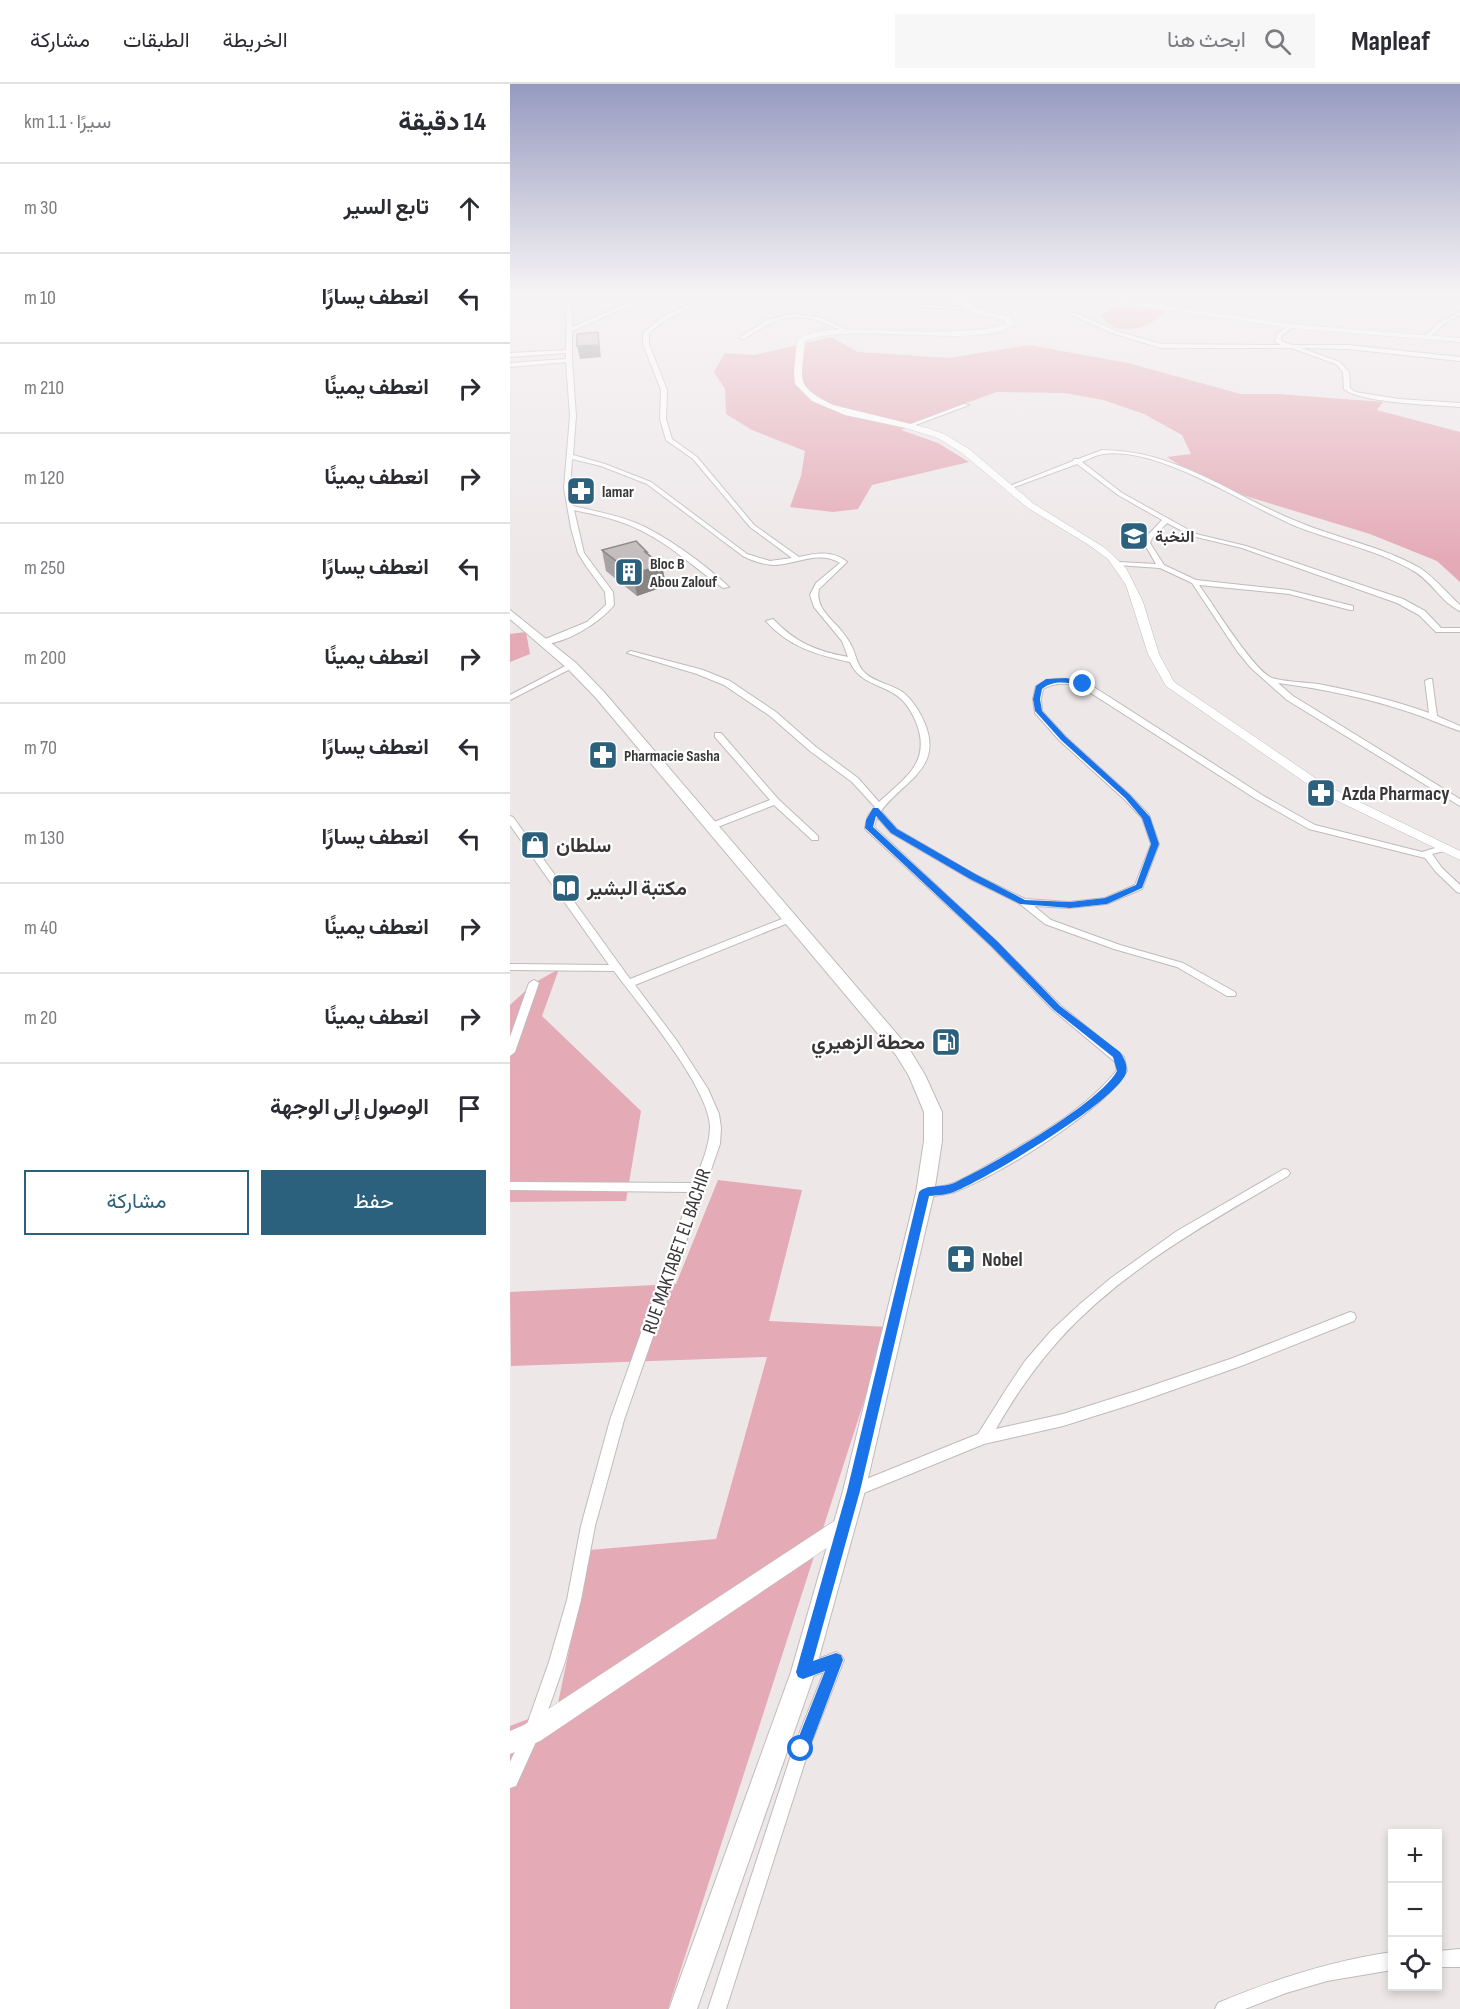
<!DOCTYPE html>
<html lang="ar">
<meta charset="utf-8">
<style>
body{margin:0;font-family:"Sofia Sans Condensed",Vazirmatn,sans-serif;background:#f7f7f7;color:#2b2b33;direction:rtl}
.controls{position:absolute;right:18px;bottom:18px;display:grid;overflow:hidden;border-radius:0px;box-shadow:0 3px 9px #0003}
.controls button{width:54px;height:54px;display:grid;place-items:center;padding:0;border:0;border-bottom:2px solid #e1e1e2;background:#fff;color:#2b2b33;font:30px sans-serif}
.stop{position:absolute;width:18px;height:18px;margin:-14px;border:4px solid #1a73e8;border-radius:50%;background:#fff}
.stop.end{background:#1a73e8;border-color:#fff;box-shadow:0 2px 6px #0008}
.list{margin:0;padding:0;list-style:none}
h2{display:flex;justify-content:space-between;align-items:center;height:78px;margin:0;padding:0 24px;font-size:26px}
h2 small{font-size:20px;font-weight:400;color:#7c7c81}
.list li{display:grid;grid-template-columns:39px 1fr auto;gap:18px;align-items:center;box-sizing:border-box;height:90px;padding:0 24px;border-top:2px solid #e1e1e2}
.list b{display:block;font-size:22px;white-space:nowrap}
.list em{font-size:20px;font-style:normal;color:#7c7c81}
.actions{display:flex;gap:12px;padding:18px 24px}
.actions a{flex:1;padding:14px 0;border:2px solid #2b617c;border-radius:0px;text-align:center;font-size:21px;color:#2b617c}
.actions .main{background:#2b617c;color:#fff}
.icon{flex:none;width:33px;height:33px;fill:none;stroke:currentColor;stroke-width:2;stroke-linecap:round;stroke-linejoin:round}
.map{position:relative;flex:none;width:950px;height:1925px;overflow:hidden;direction:ltr}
header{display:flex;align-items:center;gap:36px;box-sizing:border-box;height:84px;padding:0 30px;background:#fff;border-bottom:2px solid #e1e1e2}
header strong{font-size:28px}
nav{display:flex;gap:33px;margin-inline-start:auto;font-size:21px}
.search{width:420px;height:54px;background:#f7f7f7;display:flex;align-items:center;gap:15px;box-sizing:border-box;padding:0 21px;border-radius:0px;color:#7c7c81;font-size:22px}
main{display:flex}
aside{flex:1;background:#fff}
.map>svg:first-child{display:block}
</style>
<header>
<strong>Mapleaf</strong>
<div class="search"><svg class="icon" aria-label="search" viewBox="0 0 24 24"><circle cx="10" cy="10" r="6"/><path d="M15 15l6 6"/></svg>ابحث هنا</div>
<nav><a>الخريطة</a><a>الطبقات</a><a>مشاركة</a></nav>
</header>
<main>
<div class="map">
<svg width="950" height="1925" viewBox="0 0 950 1925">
<rect width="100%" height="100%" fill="#ede7e8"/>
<path fill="#e4aab6" d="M606,221L656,227C643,244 602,256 591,231Z
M321,253L348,268L439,274L519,261L618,279L731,310H768L873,318L867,326L950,348V498L927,477L860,450L703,402L657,373L681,370L672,351L634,330L593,316L554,309L487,308L425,330L391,346L428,359L459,378L362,401L348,425L323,428L280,423L291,392L295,367L242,346L216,330L215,305L204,288L215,269L245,271Z
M16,548L20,570L0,578V550Z
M49,885L32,932L131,1027L116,1117L0,1118V921L24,899Z
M208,1096L292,1106L259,1237L378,1243L158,1925H0V1642L47,1624L80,1466L206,1455L257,1273L1,1282L0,1208L166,1200Z"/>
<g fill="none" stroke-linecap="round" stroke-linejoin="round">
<g stroke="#c0babb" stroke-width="2">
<path id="street" d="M57,208H61L62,243L145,208H151L62,247V276L66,332L63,371L95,380L141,398L237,470L260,477L282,474L240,443L183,375L156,356L150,335L151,306L133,260V249L151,234L205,208H211L155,236L139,249V260L157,306L156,335L162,355L187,373L244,441L289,473C306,469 323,466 337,478L309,505C305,522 319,533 329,544C334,550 339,556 342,563C346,571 347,581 354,588C365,599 382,600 394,609C403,617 410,628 415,640C433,685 393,697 371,727L387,745L466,791L515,815L559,818L595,814L625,801L641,760L632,734L614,715L550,657L525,629L523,615L526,602C542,592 558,594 576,598L752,711L805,741L912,768L935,761L938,762L940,764L938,766L922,770L932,784L950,801V809L947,808L926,788L915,774L799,745L746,715L570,602C557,599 545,598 533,605L531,615L532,627L556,653L620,711L639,731L649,760L632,805L597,820L559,824L524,822L541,836L610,861L673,879L725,908L726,910L725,912H717L667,883L604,865L535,840L510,820L460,795L381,749L367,733L364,743L487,858L551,922L614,973L617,987C592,1028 492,1089 447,1107C437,1111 426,1111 415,1114L411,1112L409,1109L411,1106C420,1103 429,1103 438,1101C456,1095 472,1084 488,1075C528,1052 578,1023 607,986L605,978L543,926L481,862L356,746L355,744L358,732L365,723L342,698L300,667L260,632L214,601L187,590L117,569L121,567L193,586L220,597L266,628L306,663L348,694L369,718C395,694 422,678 406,638C401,626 394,615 383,609C366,599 349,598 340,578C307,571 279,563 256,537L263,535C286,559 306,567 338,573L332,557L304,523L300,511L306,499L330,479C309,466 287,480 265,481C254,481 243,477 233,472L137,400L91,382L62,375L60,404L63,422C85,427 106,431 126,439C155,451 196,481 219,503L213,504C186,485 161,461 132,447C111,436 87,431 64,426L74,469L103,508L104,521C91,538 55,560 33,560V556L77,538L96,521L95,508L76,482L68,469L61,444L54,404L60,332L56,278L0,283V279L56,275V269L0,273V269L56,266Z
M324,208L340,210L345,208H351L341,213Z
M401,220L462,224L464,225L462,226L399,222Z
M950,228V231L934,240L920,253H916V251L930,238Z
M562,229H566L606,247L651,260L772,261L765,258L767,250L781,240L784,242L772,251L771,257L782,261H838L950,273V277L838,265L791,264L830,278L839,288L840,304L845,308L889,315L950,319V323C925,321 851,319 834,305L833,288L826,280L781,264H651L602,249L562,231Z
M283,230L309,233L339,247L334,248C291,226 274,228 234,255L229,254L257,236Z
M454,320L459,321L403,342L398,341Z
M592,366C671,367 721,412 791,439C830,455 873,463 910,484C925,494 937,509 950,521V527C932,519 921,496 902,486C865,465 822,457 783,441C732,419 648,362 593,370C586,371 579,375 572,378L612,409L686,450L736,462L893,515L915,527L931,544H950V548H926L909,531L887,519L732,464L682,452L657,439L642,454L640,459L654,481L686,496L779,506L843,522V526H840L779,510L689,501C703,520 743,586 762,594C770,597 798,599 808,600C845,607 883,616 919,629L915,597L919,595H922L927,632L950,642V647C934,642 918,634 902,629C858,614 814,605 768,599L783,612L950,715V722L777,616L741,584L727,567L682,499L650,484L607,481L606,480L609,478L646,480L634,459L637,452L652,436L608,411L567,380L502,404L497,403L563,377L564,375H568Z
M59,580L66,582L0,616V611Z
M205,649H211L268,715L308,752V756H302L264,721L205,744H199V740L260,716L205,653Z
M0,732L3,733L120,895L277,833H283L285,835L283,837L125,901L167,957L198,1005L209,1030L211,1044L210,1060L114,1336L85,1442L71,1516L55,1578L30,1649L6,1702L0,1704V1678L15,1646L39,1578L57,1516L71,1442L100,1336L181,1108L0,1106V1098L184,1099C191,1081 200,1062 200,1042C198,1002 129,921 104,887L0,886V880L99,881L0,741Z
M24,896L29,899L5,968L0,972V953L19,899Z
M774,1085L778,1086L780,1089L778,1092C698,1139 612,1186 549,1256C524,1284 504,1313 486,1345L553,1330L626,1307L723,1274L840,1228L844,1229L846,1233L844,1237L731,1282L626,1319L553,1342L474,1360L344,1413L339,1412L337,1407L339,1402L468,1350L497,1304L515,1277L541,1247L570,1220L601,1194L667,1147Z
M326,1568L331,1571L334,1576L299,1665L216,1925H198L283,1665L314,1588L295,1595L290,1592L287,1587L290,1582Z
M950,1865V1883H928V1867Z
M882,1868V1886L817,1897L776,1909L735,1925H705L708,1919C765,1895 821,1877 882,1868Z"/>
</g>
<g stroke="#c0babb" stroke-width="1">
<path id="secondary" d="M433,208H441L467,225L499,232L504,240C473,267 344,237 295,257C292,297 283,301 323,321L417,344L434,350L459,365L524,420L595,464L616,484L633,518L649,570L664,598L817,702L950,767V776L809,708L656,602L638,570L616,501L598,475L579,461L518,424L452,369L428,354L396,344L335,331L302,317L285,300L284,288L287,256C299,247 317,246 331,246C369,244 468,254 496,239L494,236L462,229Z
M535,208H552L781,240L950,254V258L781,244Z
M332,1432L339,1435L342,1442L339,1449L30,1657L0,1670V1647L14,1641Z"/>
</g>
<g stroke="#c0babb" stroke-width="2">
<path id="primary" d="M0,526L66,579L94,608L398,963L415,991L432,1028V1057L424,1109L355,1407L305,1588L187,1925H159L281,1588L333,1407L406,1109L414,1057V1028L399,992L386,971L86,614L58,585L0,535Z"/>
</g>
<use href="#street" fill="#fff" fill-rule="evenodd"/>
<use href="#secondary" fill="#fff" fill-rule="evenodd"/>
<use href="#primary" fill="#fff" fill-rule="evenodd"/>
</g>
<path fill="#a7a2a3" d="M92,466L138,471L152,481L156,502L127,512L96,487Z"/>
<path fill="#888484" d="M88,248L91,273L70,275L67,262Z
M135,468H137L140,485L152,481L156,502L127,512L123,490Z"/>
<path fill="#c2bcbd" stroke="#888484" stroke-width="1.5" d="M88,248L89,261L67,262V250Z
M126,457L137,468H135L152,481L123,490L92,466Z"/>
<linearGradient id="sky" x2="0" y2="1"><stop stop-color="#969ac0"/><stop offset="0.44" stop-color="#f7f4f5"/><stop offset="1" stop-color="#f7f4f5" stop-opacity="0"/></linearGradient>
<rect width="950" height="477" fill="url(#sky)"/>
<path fill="#1a73e8" d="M556,594L576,600L573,602C558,599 545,595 532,605L530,615L532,627L556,653L620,711L640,733L649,760L632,804L597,820L560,824L510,820L460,795L381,749L366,732L363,743L488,858L550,922L610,968C614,974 618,981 616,989C607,1017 477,1094 446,1107C438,1111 428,1111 419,1112L350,1407L303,1577L326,1569L331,1571L333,1576L297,1671L291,1673L286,1671L284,1665L315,1587L293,1595L288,1593L286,1588L337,1407L409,1108C416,1100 433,1104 444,1099C481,1081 588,1021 607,987L603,973L544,926L481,862L355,744L356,736L363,724H368L387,745L467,791L515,816L560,818L595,814L626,801L641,760L632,734L615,714L551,656L525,627L523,615L526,602L536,595Z"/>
<defs>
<g id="pharmacy-square" transform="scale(1.5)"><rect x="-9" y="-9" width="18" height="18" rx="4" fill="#2b617c" stroke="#fff"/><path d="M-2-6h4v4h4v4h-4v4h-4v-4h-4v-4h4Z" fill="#fff"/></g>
<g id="school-square" transform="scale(1.5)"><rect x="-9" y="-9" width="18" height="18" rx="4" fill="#2b617c" stroke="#fff"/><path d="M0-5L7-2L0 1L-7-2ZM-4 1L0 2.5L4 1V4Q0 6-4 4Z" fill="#fff"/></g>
<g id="building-square" transform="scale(1.5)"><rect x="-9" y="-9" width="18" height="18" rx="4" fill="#2b617c" stroke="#fff"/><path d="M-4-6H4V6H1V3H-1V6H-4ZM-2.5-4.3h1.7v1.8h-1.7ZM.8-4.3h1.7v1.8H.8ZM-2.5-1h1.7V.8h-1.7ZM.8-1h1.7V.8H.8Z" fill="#fff"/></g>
<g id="shop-square" transform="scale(1.5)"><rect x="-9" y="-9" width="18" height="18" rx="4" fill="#2b617c" stroke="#fff"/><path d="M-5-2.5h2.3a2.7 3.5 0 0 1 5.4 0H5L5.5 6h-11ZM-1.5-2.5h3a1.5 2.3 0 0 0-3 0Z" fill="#fff"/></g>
<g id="library-square" transform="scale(1.5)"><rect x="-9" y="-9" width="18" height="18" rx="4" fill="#2b617c" stroke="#fff"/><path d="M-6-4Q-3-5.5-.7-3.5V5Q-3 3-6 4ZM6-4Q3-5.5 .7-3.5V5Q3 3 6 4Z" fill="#fff"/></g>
<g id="fuel-square" transform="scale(1.5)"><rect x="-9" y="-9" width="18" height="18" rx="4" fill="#2b617c" stroke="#fff"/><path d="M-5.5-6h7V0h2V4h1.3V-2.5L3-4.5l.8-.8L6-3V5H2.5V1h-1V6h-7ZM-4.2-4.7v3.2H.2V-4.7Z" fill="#fff"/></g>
</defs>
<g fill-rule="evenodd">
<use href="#pharmacy-square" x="71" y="407"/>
<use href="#school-square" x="624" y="452"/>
<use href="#building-square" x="119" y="488"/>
<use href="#pharmacy-square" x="93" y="671"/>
<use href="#pharmacy-square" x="811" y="709"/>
<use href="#shop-square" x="25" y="761"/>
<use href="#library-square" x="56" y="804"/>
<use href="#fuel-square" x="436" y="958"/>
<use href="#pharmacy-square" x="451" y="1175"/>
</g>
<g text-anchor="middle" stroke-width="4.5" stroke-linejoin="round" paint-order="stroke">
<g font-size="16" font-weight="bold" fill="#383636" stroke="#fff" text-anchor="start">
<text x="92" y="413">lamar</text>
<text x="645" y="458">النخبة</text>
<text x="140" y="485">Bloc B<tspan x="140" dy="18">Abou Zalouf</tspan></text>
<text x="114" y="677">Pharmacie Sasha</text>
</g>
<g font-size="20" font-weight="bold" fill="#383636" stroke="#fff" text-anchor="start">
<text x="832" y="716">Azda Pharmacy</text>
<text x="46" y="768">سلطان</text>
<text x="77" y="811">مكتبة البشير</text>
<text x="415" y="965" text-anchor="end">محطة الزهيري</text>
<text x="472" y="1182">Nobel</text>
</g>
<g font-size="20" fill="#383636" stroke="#fff">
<text transform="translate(166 1167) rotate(-71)" y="7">RUE MAKTABET EL BACHIR</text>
</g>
</g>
</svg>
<div class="controls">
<button>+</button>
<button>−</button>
<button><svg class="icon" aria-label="locate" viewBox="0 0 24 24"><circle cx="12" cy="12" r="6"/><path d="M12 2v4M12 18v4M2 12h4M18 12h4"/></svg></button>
</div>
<div class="stop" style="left:291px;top:1665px"></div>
<div class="stop end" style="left:573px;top:600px"></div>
</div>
<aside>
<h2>14 دقيقة<small>سيرًا · 1.1 km</small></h2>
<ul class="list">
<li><svg class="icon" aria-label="ahead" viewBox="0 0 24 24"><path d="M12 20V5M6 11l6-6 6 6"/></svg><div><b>تابع السير</b></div><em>30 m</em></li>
<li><svg class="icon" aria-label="left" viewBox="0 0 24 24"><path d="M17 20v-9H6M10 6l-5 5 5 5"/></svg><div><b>انعطف يسارًا</b></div><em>10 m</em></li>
<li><svg class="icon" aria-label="right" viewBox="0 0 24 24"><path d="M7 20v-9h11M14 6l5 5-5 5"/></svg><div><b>انعطف يمينًا</b></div><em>210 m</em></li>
<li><svg class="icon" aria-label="right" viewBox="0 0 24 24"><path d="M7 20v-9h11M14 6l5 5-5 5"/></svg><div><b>انعطف يمينًا</b></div><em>120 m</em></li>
<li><svg class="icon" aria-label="left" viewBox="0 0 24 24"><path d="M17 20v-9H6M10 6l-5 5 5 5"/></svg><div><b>انعطف يسارًا</b></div><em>250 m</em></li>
<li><svg class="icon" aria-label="right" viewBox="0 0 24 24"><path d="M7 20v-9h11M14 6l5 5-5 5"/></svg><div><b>انعطف يمينًا</b></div><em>200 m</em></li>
<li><svg class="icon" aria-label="left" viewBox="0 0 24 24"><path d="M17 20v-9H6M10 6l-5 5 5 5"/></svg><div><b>انعطف يسارًا</b></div><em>70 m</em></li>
<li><svg class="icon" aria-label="left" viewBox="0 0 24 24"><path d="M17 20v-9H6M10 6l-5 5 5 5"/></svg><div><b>انعطف يسارًا</b></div><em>130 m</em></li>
<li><svg class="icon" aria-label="right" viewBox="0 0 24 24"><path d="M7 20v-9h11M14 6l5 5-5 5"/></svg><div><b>انعطف يمينًا</b></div><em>40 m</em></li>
<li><svg class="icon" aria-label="right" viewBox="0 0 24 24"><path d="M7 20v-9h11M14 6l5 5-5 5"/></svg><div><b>انعطف يمينًا</b></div><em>20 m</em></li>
<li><svg class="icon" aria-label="arrive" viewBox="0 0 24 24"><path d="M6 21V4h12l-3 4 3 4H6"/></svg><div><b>الوصول إلى الوجهة</b></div></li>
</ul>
<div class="actions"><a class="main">حفظ</a><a>مشاركة</a></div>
</aside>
</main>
